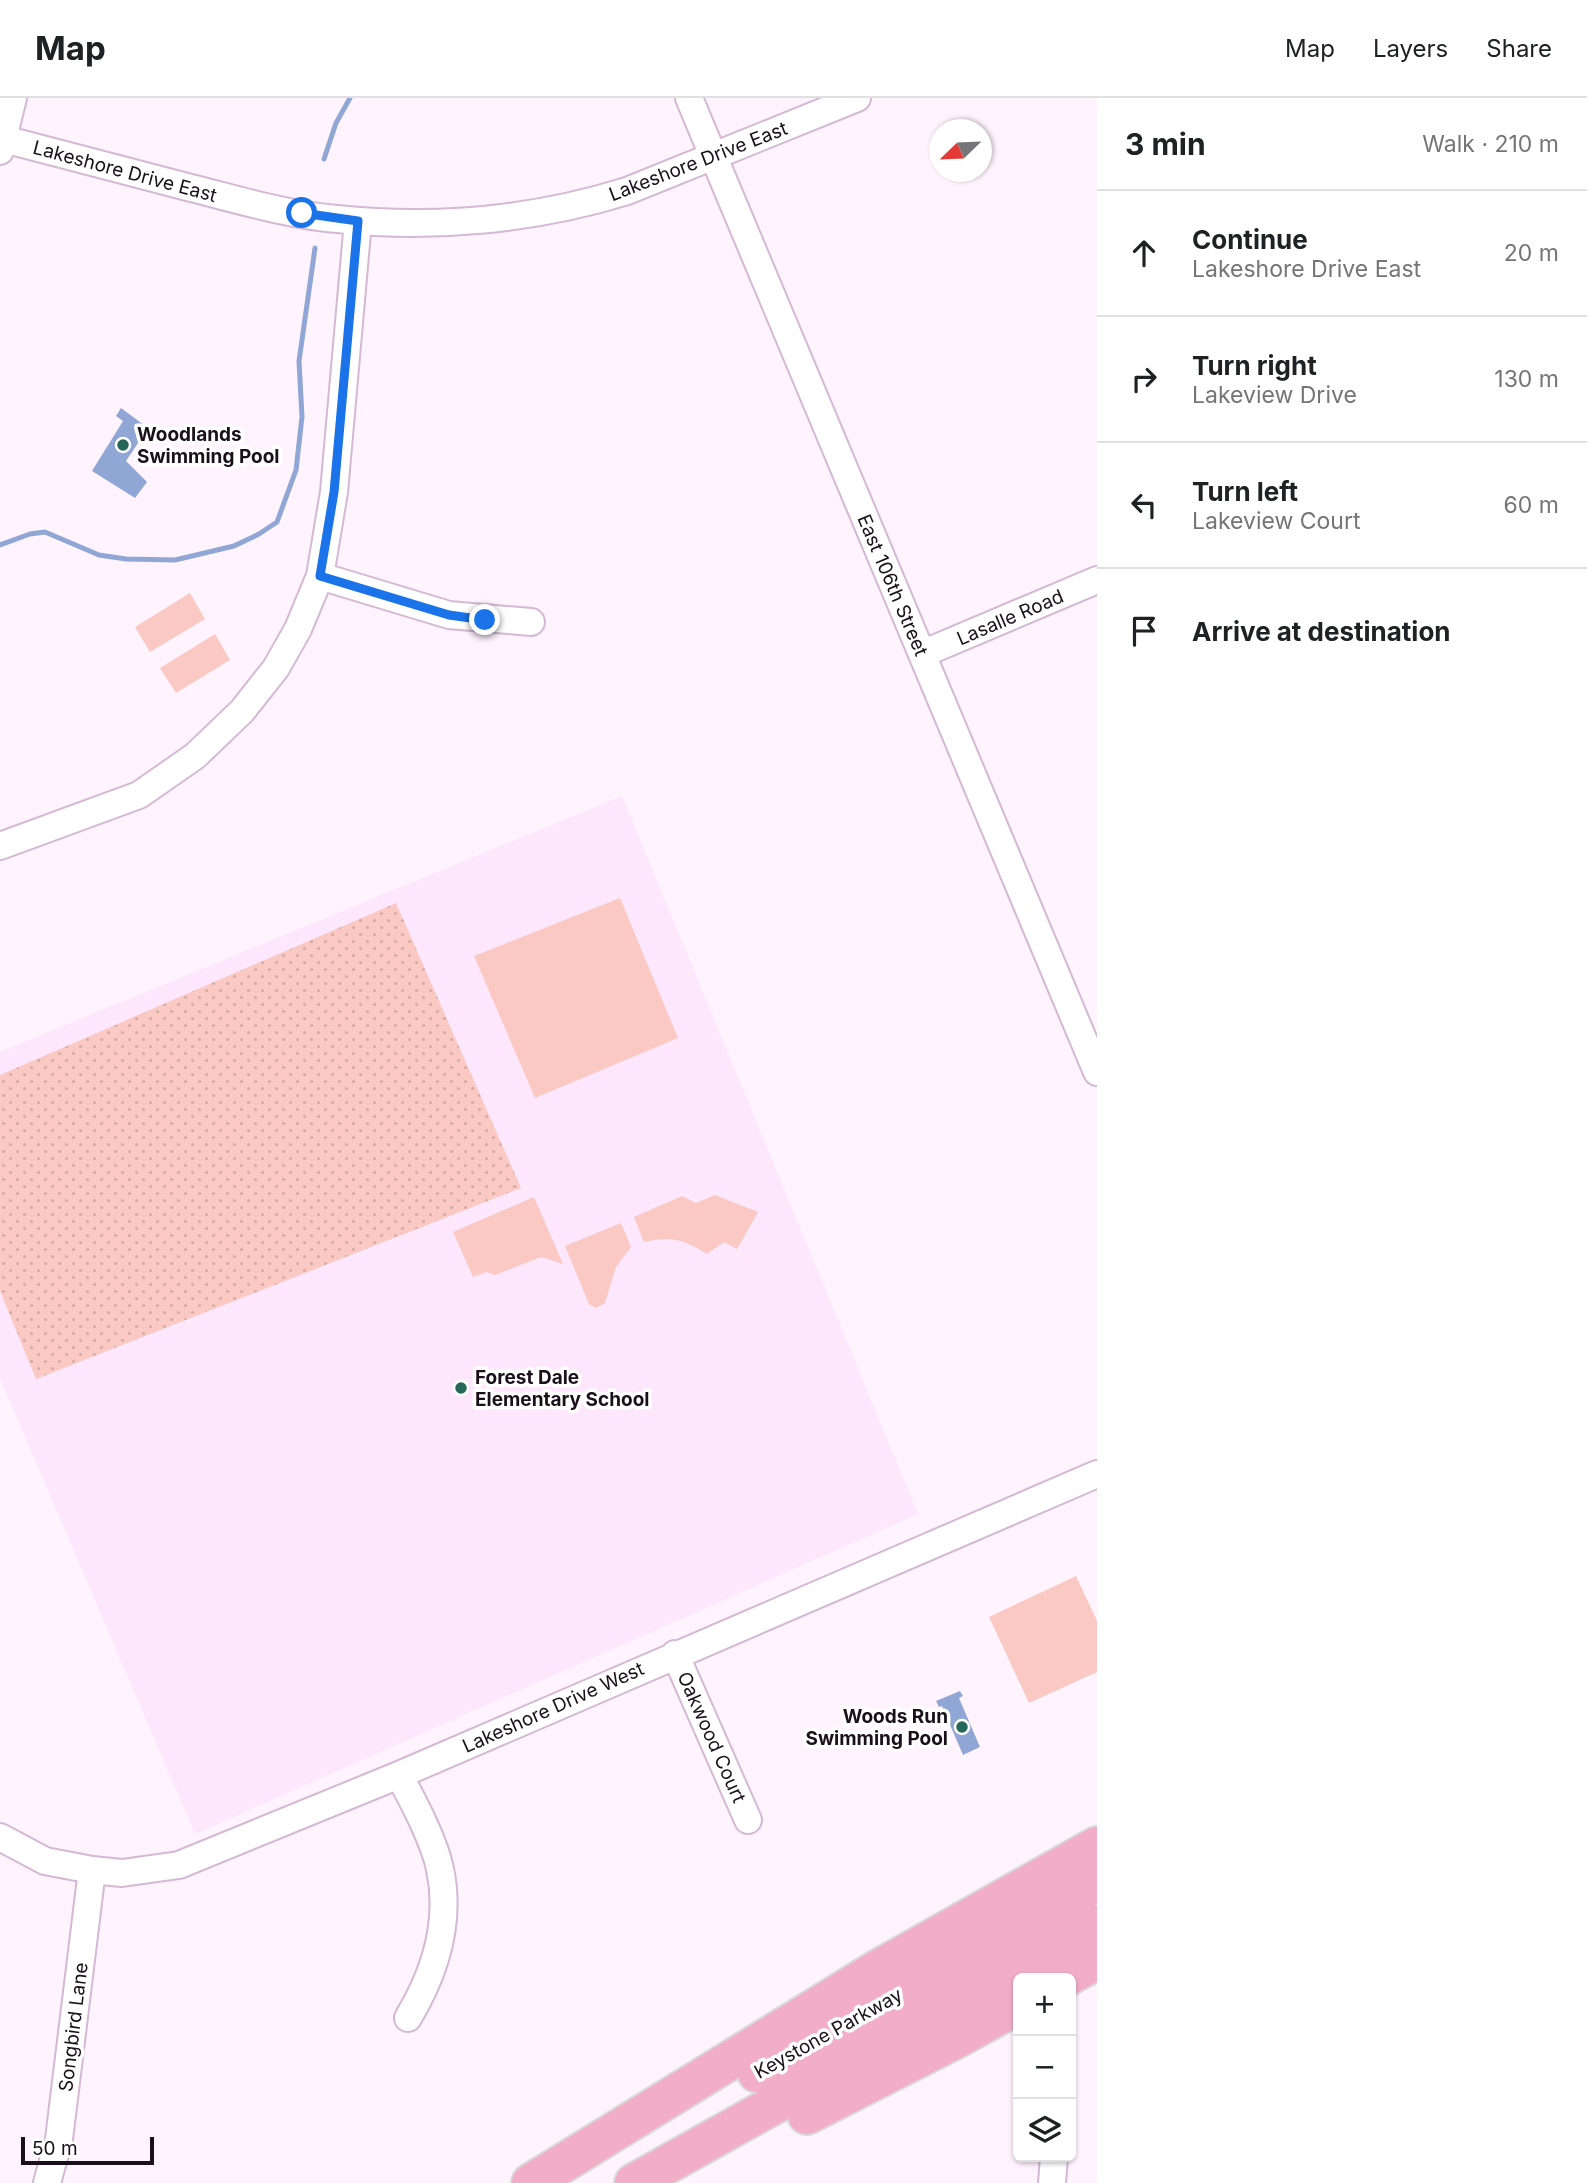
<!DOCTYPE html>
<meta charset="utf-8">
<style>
body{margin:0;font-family:Inter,sans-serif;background:#f2f2f2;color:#202124}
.controls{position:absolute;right:21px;bottom:21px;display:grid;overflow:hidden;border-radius:10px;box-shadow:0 2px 5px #0004}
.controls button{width:63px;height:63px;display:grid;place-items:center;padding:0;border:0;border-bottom:2px solid #e0e0e0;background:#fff;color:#202124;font:35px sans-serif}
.compass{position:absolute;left:929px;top:21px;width:63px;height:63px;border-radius:50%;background:#fff;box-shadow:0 2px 5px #0004;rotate:247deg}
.scale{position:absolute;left:21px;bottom:18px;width:133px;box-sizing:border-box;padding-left:7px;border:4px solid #19101a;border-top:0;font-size:19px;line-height:24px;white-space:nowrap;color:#19101a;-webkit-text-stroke:5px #fff;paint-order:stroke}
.stop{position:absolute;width:21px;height:21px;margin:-16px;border:5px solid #1a73e8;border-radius:50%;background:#fff}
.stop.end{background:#1a73e8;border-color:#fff;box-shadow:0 2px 7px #0008}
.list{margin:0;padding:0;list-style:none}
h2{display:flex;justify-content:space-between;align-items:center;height:91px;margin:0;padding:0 28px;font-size:30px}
h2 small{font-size:23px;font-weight:400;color:#757577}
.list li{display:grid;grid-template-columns:46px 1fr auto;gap:21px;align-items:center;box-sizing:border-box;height:126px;padding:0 28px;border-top:2px solid #e0e0e0}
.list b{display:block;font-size:26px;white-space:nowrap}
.list p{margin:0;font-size:23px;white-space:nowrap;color:#757577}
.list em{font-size:23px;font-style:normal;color:#757577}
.icon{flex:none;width:38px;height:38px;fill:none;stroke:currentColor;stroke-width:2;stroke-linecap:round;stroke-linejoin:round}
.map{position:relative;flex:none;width:1097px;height:2085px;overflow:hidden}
header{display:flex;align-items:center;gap:42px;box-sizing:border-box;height:98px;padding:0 35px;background:#fff;border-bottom:2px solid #e0e0e0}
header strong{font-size:33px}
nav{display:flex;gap:38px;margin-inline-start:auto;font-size:24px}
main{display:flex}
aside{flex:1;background:#fff}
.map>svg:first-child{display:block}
</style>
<header>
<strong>Map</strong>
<nav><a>Map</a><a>Layers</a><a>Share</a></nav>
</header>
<main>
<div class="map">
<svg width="1097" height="2085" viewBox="0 0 1097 2085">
<defs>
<pattern id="grass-dots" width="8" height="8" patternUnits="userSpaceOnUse" patternTransform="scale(1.75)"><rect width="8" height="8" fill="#fac9c3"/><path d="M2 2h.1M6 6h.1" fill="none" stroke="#d6aca7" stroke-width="1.8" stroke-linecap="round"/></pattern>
</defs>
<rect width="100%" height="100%" fill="#fff3fe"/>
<path fill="#fde7fc" d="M622,698L918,1416L195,1736L0,1280V954Z"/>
<path fill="url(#grass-dots)" d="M396,805L521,1090L36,1281L0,1193V977Z"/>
<path fill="#fac9c3" d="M190,495L205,521L150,554L135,529Z
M215,536L230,562L176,595L160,570Z
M620,800L678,940L535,1000L474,858Z
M715,1097L758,1114L737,1151L724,1144L707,1156C682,1141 672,1138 644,1144L634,1119L682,1098L696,1105Z
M534,1099L563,1166L541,1159L495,1177L486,1174L473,1179L453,1134Z
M621,1125L631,1149L616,1169L605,1205L596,1210L589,1206L565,1148Z
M1076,1478L1097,1523V1574L1029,1605L989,1519Z"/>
<path fill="#90a6d5" d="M121,310L148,330L126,363L147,384L135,400L92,373L123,323L116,318Z
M960,1593L963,1598L959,1600L980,1649L963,1657L942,1608L939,1609L936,1603Z"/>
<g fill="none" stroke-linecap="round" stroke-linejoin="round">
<path stroke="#90a6d5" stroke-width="5" d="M324,61L336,25L350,0
M0,447L30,436L45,434L99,457L126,461L175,462L234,448L259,436L277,424L296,372L302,319L299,263L315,150"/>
<g stroke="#d4b8d4" stroke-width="30">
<path id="minor" d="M689,0L1097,974
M0,40C64,57 127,73 191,90C239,102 288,117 337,121C434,131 534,122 627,93L857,0
M0,53L13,0
M320,478L449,517L531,524
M922,556L1097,482
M0,748L139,697L195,658L242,613L276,570L298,531L320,478L334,394L358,123
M675,1556L748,1722
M399,1677C413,1703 434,1742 440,1771C451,1823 435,1875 408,1920
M0,1739L45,1763L92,1772L122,1775L179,1767L399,1677L1097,1376
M47,2085L59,2041L92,1772
M1052,2085L1054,2059"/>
</g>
<g stroke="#dad9da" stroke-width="42">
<path id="highway" d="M1065,1880L1097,1862
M757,1975L1097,1784
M807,2017L956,1941L1018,1907
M531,2085L880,1870L1097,1748
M634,2085L1097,1826"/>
</g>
<use href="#minor" stroke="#fff" stroke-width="26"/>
<use href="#highway" stroke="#f3aec7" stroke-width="38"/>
</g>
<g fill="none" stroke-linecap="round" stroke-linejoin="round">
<path stroke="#1a73e8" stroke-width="9" d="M302,115L358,123L334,394L320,478L449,517L485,522"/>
</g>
<g fill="#256859" stroke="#fff" stroke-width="2.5">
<circle cx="123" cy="347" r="7"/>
<circle cx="461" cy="1290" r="7"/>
<circle cx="962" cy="1629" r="7"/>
</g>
<g text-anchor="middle" stroke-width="7" stroke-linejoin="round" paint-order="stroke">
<g font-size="19" fill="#19101a" stroke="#fff">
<text transform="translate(698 63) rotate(-21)" y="7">Lakeshore Drive East</text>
<text transform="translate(125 73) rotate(15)" y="7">Lakeshore Drive East</text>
<text transform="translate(893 487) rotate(67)" y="7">East 106th Street</text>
<text transform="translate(1010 519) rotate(-23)" y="7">Lasalle Road</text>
<text transform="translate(553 1609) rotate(-24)" y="7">Lakeshore Drive West</text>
<text transform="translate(712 1639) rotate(66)" y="7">Oakwood Court</text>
<text transform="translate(73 1929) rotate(-83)" y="7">Songbird Lane</text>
<text transform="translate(828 1935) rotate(-29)" y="7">Keystone Parkway</text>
</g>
<g font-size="19" font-weight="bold" fill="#19101a" stroke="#fff" text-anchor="start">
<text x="137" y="343">Woodlands<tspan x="137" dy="22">Swimming Pool</tspan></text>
<text x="475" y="1286">Forest Dale<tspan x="475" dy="22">Elementary School</tspan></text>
<text x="948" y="1625" text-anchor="end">Woods Run<tspan x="948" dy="22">Swimming Pool</tspan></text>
</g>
</g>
</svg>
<div class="controls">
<button>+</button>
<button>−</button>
<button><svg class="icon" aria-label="layers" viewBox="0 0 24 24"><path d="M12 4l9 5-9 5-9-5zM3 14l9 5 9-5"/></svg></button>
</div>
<svg class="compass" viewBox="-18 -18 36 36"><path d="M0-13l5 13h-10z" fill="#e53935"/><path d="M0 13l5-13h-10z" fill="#757577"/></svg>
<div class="scale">50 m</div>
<div class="stop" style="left:302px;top:115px"></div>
<div class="stop end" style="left:485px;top:522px"></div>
</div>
<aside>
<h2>3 min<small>Walk · 210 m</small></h2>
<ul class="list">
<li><svg class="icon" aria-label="ahead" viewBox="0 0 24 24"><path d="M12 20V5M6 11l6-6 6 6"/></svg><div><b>Continue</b><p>Lakeshore Drive East</p></div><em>20 m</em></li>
<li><svg class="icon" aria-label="right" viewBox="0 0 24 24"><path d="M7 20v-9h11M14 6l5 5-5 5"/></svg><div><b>Turn right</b><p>Lakeview Drive</p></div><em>130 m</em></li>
<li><svg class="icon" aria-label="left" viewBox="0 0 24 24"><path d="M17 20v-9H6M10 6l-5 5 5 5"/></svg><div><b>Turn left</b><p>Lakeview Court</p></div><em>60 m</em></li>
<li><svg class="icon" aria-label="arrive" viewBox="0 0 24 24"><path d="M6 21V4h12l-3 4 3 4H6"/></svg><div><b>Arrive at destination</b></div></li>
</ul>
</aside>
</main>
